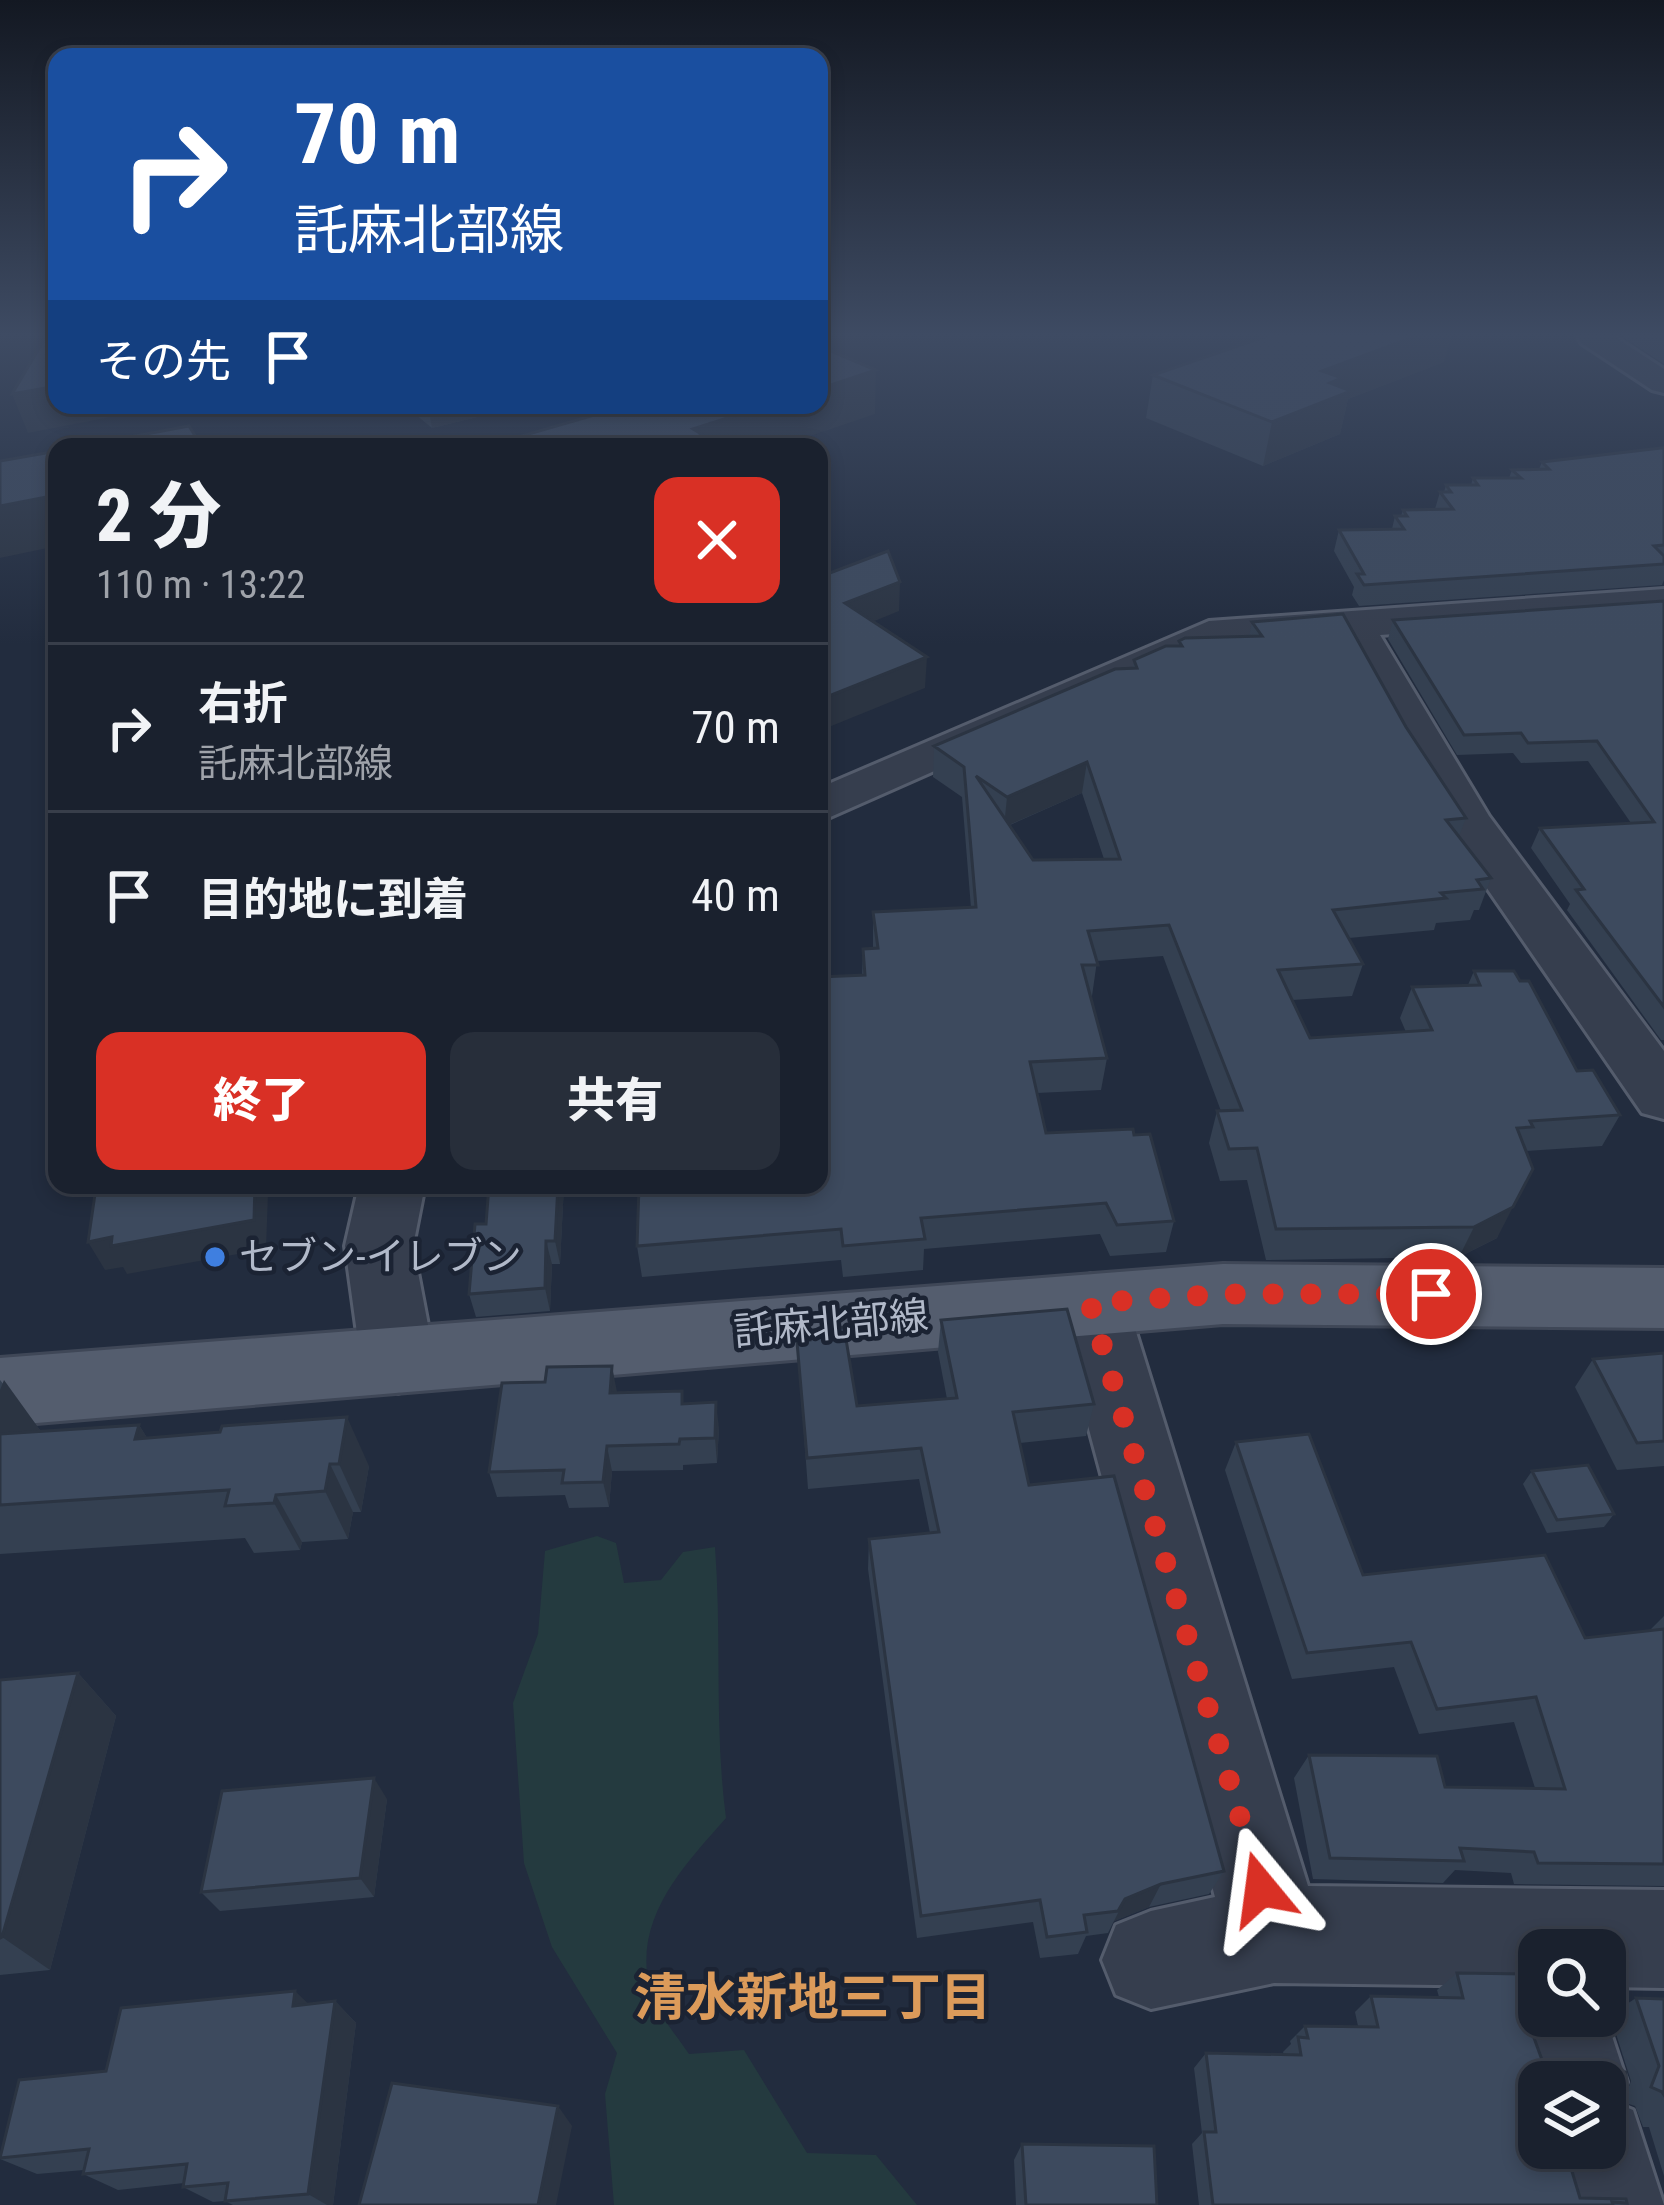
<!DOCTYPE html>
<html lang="ja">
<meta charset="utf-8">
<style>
:root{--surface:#1a212e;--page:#272e3a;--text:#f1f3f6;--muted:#9fa3aa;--line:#383e4a;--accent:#d93025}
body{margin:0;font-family:"Roboto Condensed","Noto Sans JP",sans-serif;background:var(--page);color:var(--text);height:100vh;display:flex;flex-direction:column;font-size:45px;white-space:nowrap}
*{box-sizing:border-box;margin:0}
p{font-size:39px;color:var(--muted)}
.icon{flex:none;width:66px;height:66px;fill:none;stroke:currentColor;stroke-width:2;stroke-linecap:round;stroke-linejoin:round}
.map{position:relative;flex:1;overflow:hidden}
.side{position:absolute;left:48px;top:438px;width:780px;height:756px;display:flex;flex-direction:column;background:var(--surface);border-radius:24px;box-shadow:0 6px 18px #0003,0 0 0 3px var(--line)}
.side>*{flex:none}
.banner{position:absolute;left:48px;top:48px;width:780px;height:366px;border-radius:24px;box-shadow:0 6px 18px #0003,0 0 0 3px var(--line);background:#1a4fa0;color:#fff;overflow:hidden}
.buttons{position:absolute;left:1518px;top:1929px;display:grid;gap:24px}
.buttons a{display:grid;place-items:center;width:108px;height:108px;border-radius:24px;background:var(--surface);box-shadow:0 6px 18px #0003,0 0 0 3px var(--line);font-size:60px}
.pin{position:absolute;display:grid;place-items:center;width:102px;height:102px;color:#fff;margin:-51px;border:6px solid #fff;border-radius:50%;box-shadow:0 3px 12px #0007}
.me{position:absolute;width:132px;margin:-66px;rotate:344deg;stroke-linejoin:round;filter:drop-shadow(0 0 9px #0008)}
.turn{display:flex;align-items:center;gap:42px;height:252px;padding:0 48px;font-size:54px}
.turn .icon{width:156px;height:156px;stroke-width:2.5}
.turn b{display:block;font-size:84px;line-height:102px}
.then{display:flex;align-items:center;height:114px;padding:0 48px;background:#0003;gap:24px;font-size:45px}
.round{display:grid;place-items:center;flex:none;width:126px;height:126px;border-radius:24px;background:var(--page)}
.summary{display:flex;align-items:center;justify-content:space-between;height:204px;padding:0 48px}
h1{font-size:72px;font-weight:800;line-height:90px}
.button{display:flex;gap:24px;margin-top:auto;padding:24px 48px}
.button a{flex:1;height:138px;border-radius:24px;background:var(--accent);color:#fff;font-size:48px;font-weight:800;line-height:138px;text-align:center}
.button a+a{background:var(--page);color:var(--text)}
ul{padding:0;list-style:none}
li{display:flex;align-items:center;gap:36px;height:168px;padding:0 48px;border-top:3px solid var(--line)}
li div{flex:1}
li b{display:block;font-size:45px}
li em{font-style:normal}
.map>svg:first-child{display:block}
.green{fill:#243a3f}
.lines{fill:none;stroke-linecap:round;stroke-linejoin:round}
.minor-casing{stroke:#545c6c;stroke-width:6}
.major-casing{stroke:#3f4757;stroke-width:6}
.minor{fill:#363e4e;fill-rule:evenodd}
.major{fill:#545d6e;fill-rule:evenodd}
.wall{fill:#344051;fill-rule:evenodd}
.shaded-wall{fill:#2b3442}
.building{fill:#3d4a5e;stroke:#2b3442;stroke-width:3;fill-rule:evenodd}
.route{stroke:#d93025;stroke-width:21;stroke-dasharray:0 37.8}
.shop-dot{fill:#3f7fe0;stroke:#1b2333;stroke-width:4.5}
.labels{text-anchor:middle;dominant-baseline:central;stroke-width:9;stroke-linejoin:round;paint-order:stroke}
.poi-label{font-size:39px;fill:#b1b9c9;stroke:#1b2333;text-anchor:start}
.street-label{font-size:39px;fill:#b1b9c9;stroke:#1b2333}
.near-neighbourhood-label{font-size:51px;font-weight:bold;fill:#dc9b5a;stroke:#1b2333}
</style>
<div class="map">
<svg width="1664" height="2205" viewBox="0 0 1664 2205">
<rect width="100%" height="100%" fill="#222c3e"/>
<path class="green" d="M597,1536l19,7 8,40 37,-3 22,-28 32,-5c7,91 -1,181 11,271 -42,48 -94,100 -76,172 5,21 27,46 39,64l55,-4 63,103 69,2 41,50h-303l-9,-111 12,-41 -65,-106 -28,-84 -11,-160 25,-69 7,-83z"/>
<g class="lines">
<defs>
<g id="minor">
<path d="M1577,335h35l52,34v24l-12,-3 -71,-47z"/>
<path d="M1664,589v26l-284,20 109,181 175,235v68l-22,-6 -202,-293 -102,-182 -121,8 -398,176v-34l390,-167z"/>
<path d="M359,1185h66l-12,61 22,116 -11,22 -26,9 -26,-9 -11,-22 -16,-116z"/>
<path d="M1091,1274l25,8 11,21 181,583 356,4v98l-59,-1v-37h-66v66l66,-1 22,67 -9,22 15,6 31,95h-107l-15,-57h63v-66h-66l-1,37 -34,-103 13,-30 -243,-3 -123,26 -35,-14 -14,-35 14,-35 35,-14 64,-14 -160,-594 11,-21z"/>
</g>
<path id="major" d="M1223,1264l441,4v60l-441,-4 -1223,102v-68z"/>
</defs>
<use href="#minor" class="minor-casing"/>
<use href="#major" class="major-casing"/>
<use href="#minor" class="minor"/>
<use href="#major" class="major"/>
</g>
<g class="wall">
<path d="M1620,335h44v29z"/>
<path d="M1444,362l-96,37 -8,35 -77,32 -117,-48 7,-43z"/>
<path d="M404,405h122l-94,23z"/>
<path d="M1664,448v132l-2,5 -303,21 -7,-11 2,-8 -20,-36 5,-21 53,-1 3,-13h6l2,-6 32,-1 5,-17h4l2,-7h25l2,-7h36l3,-8 27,-1 3,-7z"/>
<path d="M1664,601v439h-3l-94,-130 3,-6 -39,-56 9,-20 91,-5 -43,-62 -67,2 -8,-10 -56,2 -69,-116 5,-19z"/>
<path d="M1252,622l154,105 60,91 -7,18 32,42 -12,32h-5l-4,10 -34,3 -2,7 -85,8 14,26 -11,32 -60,4 18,38 96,-6 -6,-14 12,-31 56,-2 6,-14 46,10 57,90 43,44 -18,31 -76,5 -29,87 -38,19 -193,3 -19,-80 -27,1 -11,-38 8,-32h4l-58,-155 -66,5 -5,35h-2l17,62 -6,32 -64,3 9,40 88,2 40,86 -8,31 -56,4 -10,-22 -176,15 -1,21 -80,7 -2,-17 -199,17 -5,-31 187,-85v-21l-5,-34v-129l43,-1 1,-27h10v-37l98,-4 -9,-111 -29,-20 1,-31 199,-78 1,-8 44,-14 1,-5 70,-5zM1082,793l22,66 -71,1 -23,-35z"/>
<path d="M564,1185l-4,79h-8l-2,47 -74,6 -7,-23 17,-70z"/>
<path d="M941,1320l153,84 -8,32 -66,7 9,42 195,386 -15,23 -60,13 -35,14 -6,12 -22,3 -8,18 -38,4 -7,-36 -116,16 -49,-369 1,-30 61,-6 -11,-54 -111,10 -11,-147 60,64 90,-7 -9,-47z"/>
<path d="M1664,1353v113l-47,4 -42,-83 18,-28z"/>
<path d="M0,1380l40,50v2l99,-7 8,13 222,28 -8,46h-8l-5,27 -46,3 -2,8 -46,3 -9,-15 -245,16z"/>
<path d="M617,1393l67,11 35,24 -2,35 -34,2v5l-71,1 -3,36 -40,1 -4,-13 -68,2 -8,-25z"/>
<path d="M1236,1442l127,133 222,63 65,-8 14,-14v270l-150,-2 -3,-11 -56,-3 -12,13 -130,-4 -19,-101 15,-23 136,32 90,1 -21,-66 -95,12 -25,-67 -102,12 -67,-209z"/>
<path d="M1532,1471l82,43 -10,13 -57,6 -24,-49z"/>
<path d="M78,1673l38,43 -66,254 -50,5v-295z"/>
<path d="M387,1799l-13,98 -154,14 -19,-19z"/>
<path d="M1457,1973l64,29 18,80 41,116 47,5 -6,2h-422l-7,-61 10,-11 -8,-65 12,-15 78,2 -1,-3 8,-8 -1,-3 15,-15h53l-3,-14 16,-16 68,1 -2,-7z"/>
<path d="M1636,1998l28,1v177l-15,-49h-6l-8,-21 -9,-3 1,10 -22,11v-42h-54l16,-10h59v23l5,-14 -21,-66z"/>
<path d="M335,2001l21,22 -23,182h-100l-8,-4 -12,1 -30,-15 1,-4 -66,7 -35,-16 1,-4 -47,4 -37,-15 106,-88 203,-67z"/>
<path d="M1022,2144l135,61h-141l-2,-45z"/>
</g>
<g class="shaded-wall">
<path d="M1419,335h33l-8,27 -96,37 -8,35 -77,32 9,-44 50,-51z"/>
<path d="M876,370l-1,44 -97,33h-115l30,-18 75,-24h51v-16z"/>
<path d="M57,386v19h104l1,2 -134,26 -16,-39z"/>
<path d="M428,405h98l-94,23z"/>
<path d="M57,495v51l-57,12v-52z"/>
<path d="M900,582l-1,29 -54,22v-30z"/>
<path d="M927,657l-2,31 -106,43v-31z"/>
<path d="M1087,762l-5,31 -78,34 3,-30z"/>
<path d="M255,1185h9l4,9 -2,55 -139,25 -4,-7 -18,3 -17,-28z"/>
<path d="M558,1185h6l-4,79 -5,-23z"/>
<path d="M1513,1207l-16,31 -38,19 15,-30z"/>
<path d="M546,1241l6,23 -2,47 -5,-23z"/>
<path d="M612,1366l5,26 -2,27 -5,-26z"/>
<path d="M4,1380l36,50 -19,54 -21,-27v-67z"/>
<path d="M716,1402l3,26 -2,35 -2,-25z"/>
<path d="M347,1417l22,49 -8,46 -22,-48z"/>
<path d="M139,1425l31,49 -35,-35z"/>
<path d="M607,1446l5,25 -3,36 -6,-25z"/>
<path d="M330,1464l23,48 -5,27 -23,-48z"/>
<path d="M276,1495l26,47 -2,8 -26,-47z"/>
<path d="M78,1673l38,43 -66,254 -48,-33z"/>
<path d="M374,1778l13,21 -13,98 -14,-19z"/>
<path d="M1161,1884l-12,23 -35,14 -6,12 17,-34z"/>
<path d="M295,1991l23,22 -25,-7z"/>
<path d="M335,2001l21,22 -23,182h-6l-19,-11z"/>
<path d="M558,2106l14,20 -16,79h-18z"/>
</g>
<g class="building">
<path d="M47,335h10v51l-45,8z"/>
<path d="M1270,335h149l-97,36 20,7 -12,5 21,8 -79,31 -119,-47z"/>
<path d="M819,346l57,24 -57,19z"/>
<path d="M629,405h139l-75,24 10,6 -40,12h-179z"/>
<path d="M189,426l13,21h-126z"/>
<path d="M1661,448h3v97l-10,1 10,10v8l-300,21 -7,-11h7l-25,-44 65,-1 -9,-13h12l-4,-6 50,-1 -13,-17h11l-5,-7h32l-5,-7h48l-9,-8 37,-1 -7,-7z"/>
<path d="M57,451v44l-57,11v-45z"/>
<path d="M888,551l12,31 -55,21 82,54 -108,43v-123z"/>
<path d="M1664,601v406l-88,-117 8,-1 -44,-61 114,-6 -57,-81 -69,2 -7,-10 -57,2 -71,-115z"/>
<path d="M1343,614l63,113 60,91 -20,2 45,58 -14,2 6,9 -42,4 5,5 -113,12 30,54 -85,6 32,68 122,-8 -20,-43 68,-2 -6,-14h40l6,10h9l48,90 16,-1 27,45 -90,6 3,6 -16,1 16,41 -20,38 -39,20 -198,2 -19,-81 -28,1 -12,-38 25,-1 -73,-185 -81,6 10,34h-16l25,93 -77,4 16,71 87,-4 1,6 16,-1 24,87 -57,4 -11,-22 -185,15 4,21 -82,7 -2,-17 -204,17 2,-61h180v-24l9,-1 -4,-25 4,-1 -9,-58v-99l46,-2 -2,-26 15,-1 -5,-36 103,-5 -12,-140 -30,-21 181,-77 22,-1 -3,-8 32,-14h16l-3,-5 6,-3 77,-2 -10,-14zM1087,762l33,97 -87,1 -57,-84 31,21z"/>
<path d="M106,1185h149l-1,35 -143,26 1,-9 -24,5 8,-55z"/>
<path d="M489,1185h69l-3,56h-9l-1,47 -76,6 6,-70h11z"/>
<path d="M1067,1309l27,95 -81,8 16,73 85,-9 110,395 -63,13 -36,15 -7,12 -34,4 3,17 -40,5 -7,-37 -119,16 -52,-377 70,-7 -18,-84 -114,10 -10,-116 13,-2 -1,-10 35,-3 13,79 100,-8 -16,-78z"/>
<path d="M1664,1353v88l-27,2 -44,-84z"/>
<path d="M612,1366l-2,27 72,-2v13l34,-2 -1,36 -35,1 -1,5 -72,2 -4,36 -41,1 2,-13 -75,2 13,-89 43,-1 2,-15z"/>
<path d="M347,1417l-8,47h-9l-5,27 -49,4 -2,8 -49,3 4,-16 -229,15v-71l139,-9 -4,14 85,-7 2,-6z"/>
<path d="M1309,1434l54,141 182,-20 40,83 79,-9v235l-126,-1 -4,-11 -74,-4 4,13 -134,-3 -21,-103 128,1 8,31 120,2 -29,-92 -99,12 -26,-67 -104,11 -71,-211z"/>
<path d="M1588,1465l26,49 -57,6 -25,-49z"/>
<path d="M78,1673l-76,264 -2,1v-258z"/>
<path d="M374,1778l-14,100 -159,14 21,-101z"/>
<path d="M1457,1973l75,1 -11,28 29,80h-11v66h26l15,50 46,1 1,4 -15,-1 1,3h-400l-9,-73h12l-10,-79 95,2 -3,-18 10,1 -3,-12 73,1 -7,-31 92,2z"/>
<path d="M295,1991l-2,15 42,-5 -27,193 -83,7 3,-18 -45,4 4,-23 -104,10 6,-25 -89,9 19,-78 87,-9 15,-63z"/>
<path d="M1636,1998l28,1v96l-2,-3 -11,-5 8,-21z"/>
<path d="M1567,2072h59l1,41h-22v-31h-38z"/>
<path d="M392,2083l166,23 -20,99h-179z"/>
<path d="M1022,2144l132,2 3,59h-131z"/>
</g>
<linearGradient id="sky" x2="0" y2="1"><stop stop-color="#131822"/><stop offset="0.52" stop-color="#3e4b63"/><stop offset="1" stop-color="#3e4b63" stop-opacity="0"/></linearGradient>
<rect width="1664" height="644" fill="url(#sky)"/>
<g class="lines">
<path class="route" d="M1261,1889l-171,-586 133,-9h208"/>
</g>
<circle class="shop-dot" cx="215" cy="1257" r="12"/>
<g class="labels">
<g class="poi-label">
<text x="239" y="1257">セブン-イレブン</text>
</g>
<g class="street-label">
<text transform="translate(831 1324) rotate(-5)">託麻北部線</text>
</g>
<g class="near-neighbourhood-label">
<text x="813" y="1997">清水新地三丁目</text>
</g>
</g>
</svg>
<div class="buttons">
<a><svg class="icon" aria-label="search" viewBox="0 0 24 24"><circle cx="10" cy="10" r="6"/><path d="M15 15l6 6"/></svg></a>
<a><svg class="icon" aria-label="layers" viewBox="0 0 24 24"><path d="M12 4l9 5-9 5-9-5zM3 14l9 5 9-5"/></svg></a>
</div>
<div class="pin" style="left:1431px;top:1294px;background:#d93025"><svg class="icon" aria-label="arrive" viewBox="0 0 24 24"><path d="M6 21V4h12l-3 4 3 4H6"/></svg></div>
<svg class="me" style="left:1261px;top:1889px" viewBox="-20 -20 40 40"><path d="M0-17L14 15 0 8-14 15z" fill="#d93025" stroke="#fff" stroke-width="4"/></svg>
<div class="banner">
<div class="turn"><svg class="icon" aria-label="right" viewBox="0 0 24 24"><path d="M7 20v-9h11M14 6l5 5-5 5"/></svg><div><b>70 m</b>託麻北部線</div></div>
<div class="then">その先<svg class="icon" aria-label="arrive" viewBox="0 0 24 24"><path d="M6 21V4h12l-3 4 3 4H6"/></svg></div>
</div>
<section class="side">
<div class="summary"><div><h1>2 分</h1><p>110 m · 13:22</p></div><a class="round" style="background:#d93025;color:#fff"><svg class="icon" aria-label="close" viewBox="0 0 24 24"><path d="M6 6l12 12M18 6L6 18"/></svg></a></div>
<ul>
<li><svg class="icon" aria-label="right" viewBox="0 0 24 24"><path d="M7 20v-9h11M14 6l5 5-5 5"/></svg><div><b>右折</b><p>託麻北部線</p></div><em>70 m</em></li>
<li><svg class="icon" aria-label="arrive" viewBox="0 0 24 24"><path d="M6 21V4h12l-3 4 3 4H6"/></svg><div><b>目的地に到着</b></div><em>40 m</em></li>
</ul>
<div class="button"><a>終了</a><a>共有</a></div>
</section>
</div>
